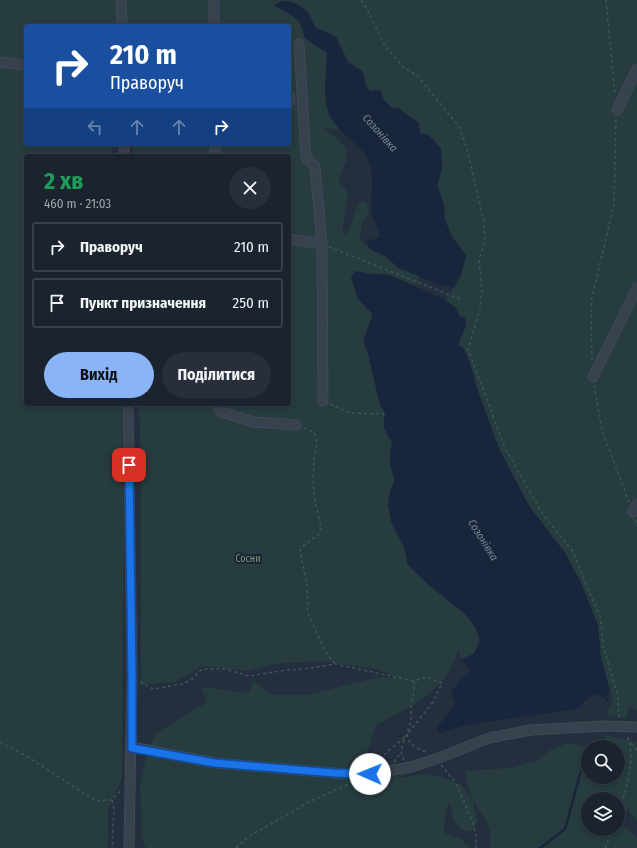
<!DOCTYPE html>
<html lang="uk">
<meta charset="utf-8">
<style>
:root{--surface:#1b232e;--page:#282f3a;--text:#f1f3f6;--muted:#a0a4aa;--line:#39404a;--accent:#8ab4f8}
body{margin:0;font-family:"Fira Sans Condensed",sans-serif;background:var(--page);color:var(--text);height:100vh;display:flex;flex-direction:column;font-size:15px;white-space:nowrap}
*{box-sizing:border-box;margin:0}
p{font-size:13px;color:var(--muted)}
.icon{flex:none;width:22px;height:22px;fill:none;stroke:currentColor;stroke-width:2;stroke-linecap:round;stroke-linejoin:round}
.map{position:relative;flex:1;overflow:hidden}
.panel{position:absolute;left:24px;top:154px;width:267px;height:252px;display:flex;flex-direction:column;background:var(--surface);border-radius:4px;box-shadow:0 2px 6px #0003,0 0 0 1px var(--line)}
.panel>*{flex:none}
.top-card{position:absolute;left:24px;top:24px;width:267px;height:122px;border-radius:4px;box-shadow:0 2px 6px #0003,0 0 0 1px var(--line);background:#1a4fa0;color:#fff;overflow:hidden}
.buttons{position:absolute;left:581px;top:740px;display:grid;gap:8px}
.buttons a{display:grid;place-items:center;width:44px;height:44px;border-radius:50%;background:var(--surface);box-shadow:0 2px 6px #0003,0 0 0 1px var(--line);font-size:20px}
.pin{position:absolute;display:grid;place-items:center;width:34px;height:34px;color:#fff;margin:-17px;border-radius:8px;box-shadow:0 2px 6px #0006}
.me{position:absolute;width:44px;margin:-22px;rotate:271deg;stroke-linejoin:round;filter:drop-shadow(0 0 3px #0008)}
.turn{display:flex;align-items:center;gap:14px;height:84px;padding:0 20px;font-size:18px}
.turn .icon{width:52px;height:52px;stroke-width:2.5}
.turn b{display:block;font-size:28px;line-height:34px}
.lanes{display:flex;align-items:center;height:38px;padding:0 20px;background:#0003;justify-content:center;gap:20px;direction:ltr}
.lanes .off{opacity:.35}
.round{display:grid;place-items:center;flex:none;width:42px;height:42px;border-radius:21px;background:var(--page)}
.headline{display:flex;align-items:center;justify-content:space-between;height:68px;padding:0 20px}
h1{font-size:24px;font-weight:700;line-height:30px;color:#1e9e55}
.primary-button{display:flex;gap:8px;margin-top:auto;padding:8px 20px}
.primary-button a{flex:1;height:46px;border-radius:24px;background:var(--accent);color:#111;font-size:16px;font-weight:700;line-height:46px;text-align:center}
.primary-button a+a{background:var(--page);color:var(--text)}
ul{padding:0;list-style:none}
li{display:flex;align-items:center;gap:12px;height:50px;margin:0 8px 6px;padding:0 12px;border:2px solid var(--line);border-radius:4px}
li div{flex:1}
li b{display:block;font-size:15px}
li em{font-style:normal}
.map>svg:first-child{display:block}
.green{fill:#263c3f;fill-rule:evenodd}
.water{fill:#17263c}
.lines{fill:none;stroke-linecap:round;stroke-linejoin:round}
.stream{stroke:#17263c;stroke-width:2.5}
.building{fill:#364354}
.minor-casing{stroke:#414a57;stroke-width:11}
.path{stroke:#3f5557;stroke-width:1.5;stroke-dasharray:3 3;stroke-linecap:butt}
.minor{stroke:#38414e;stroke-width:9}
.route-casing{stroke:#114b97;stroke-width:10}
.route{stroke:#1a73e8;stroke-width:7}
.labels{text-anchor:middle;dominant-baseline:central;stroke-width:4;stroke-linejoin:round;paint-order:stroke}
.park-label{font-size:10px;fill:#6b9a76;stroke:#1d2633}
.water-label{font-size:11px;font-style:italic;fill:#6d86a8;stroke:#1d2633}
</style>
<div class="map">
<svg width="637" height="848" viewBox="0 0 637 848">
<rect width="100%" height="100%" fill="#242f3e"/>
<g class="green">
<path d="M0,0h637v711l-9,-5 -1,13 -21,-5 7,-14 -12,-41 -3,-33 -16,-41 -17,-32 -36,-47 -30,-57 -22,-61 -8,-28 -11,-15 7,-19 -9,-18 -11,-8 9,-12 12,-33 -14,-18 -7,-17 -1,-15 -7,-20 5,-16 -22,-36 -28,-25 -8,-8 -4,-10 -10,1 -4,-5 -3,-14 -15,-10 -12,-24 -21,-11 -4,-8 -37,-13c20,10 25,10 31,32l22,15 -2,42 4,21 12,15 -18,-4 15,12 8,10v12l-7,16v4l9,12 -6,38 3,3 3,-2 10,-28 5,-3 5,4 1,7 -7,13 -2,14 10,10 15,7 14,12 20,8 -2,11 -28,-12 -18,-1 -16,-3 3,28 15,15 -9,25v5l4,9 12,52 4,6v17l8,14c-3,16 -3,23 3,38l-5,11 1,30 13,26 4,18 21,20 36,29 11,14 4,13 -6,13 -12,5 -4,-10c-2,7 -4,14 -8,21 -12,23 -51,44 -74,55l-11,34 -9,13 34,2 14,4 17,-4 18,2 22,9 12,16 4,21 -5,9h-8l-10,-10 -5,-19 -5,20v10l6,4 9,2 11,9v1h-323l-2,-1 -3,-12 -2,-50 6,-28 9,-23 52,-32 -6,-15 47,6 6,-12 18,14h36l71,-18 18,1 -21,-9 -55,-8 -50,3 -23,7 -45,-5 -28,16 -34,3v-218l-2,-63h150v-248h-156v-12h156v-118h-263v118h86v12h-86v248h95l3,116 -2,258 -14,32v38h-108z"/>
<path d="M606,735l31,7v79l-10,-12 -8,13 18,15v11h-147v-20l-17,-28 -6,-15 -1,-14 45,-3 25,-7 13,-10 18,-8 16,2 5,2v30h30v-30h-18l5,-5zM588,799h30v30h-30z"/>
</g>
<g class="water">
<path d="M281,1l11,1 8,4 8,6 7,15 21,10 12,25 15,10 3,14 4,5 10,-1 4,10 8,8h6l21,15 1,10 9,2 12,14 1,20 -5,16 7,20 1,15 7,17 14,18 -4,18 -8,15 -16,-4 -39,-16 -14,-12 -15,-7 -3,-6 1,-3 8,-1 4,-2c-1,-8 -6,-15 -8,-23 -4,-17 5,-37 -4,-54 -4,-11 -17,-19 -25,-27 -26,-26 -16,-48 -16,-80l-22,-15 -4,-15 -10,-8 -17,-9z"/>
<path d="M355,271l16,3 18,1 28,12 28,13 11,8 4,8 5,1 1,9 -8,19 6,4 5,11 8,28 22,61 30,57 36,47 17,32 16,41 3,33 9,32 -2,4 -6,2 -5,-3 -9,4 -10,11 -107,15 -32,9 -2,-5 18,-24 -4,-12 9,-12 10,-9 -8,-12 12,-5 6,-13 -4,-13 -11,-14 -36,-29 -21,-20 -4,-18 -13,-26 -3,-16 2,-14 5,-11c-6,-16 -6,-21 -3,-38l-8,-14v-17l-4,-6 -12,-52 -4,-9v-5l9,-25 -15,-15 -7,-21z"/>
</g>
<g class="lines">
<g class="stream">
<path d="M604,694l3,6"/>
<path d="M594,747l2,-5"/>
<path d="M540,848l25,-19 15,-55 8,-16"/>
</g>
</g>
<path class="building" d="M294,92l2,13 -7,1v-13z"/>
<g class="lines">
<defs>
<g id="minor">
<path d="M121,0l1,26"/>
<path d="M214,0v26"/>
<path d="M299,44l7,114 9,8 7,78 1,157"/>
<path d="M0,62l26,3"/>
<path d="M617,110l20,-41"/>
<path d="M124,144v12"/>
<path d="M215,144v12"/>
<path d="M289,239l33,5"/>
<path d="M593,377l44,-89"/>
<path d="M128,404l4,273 -3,171"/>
<path d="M217,404l4,8 33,10 42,3"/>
<path d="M633,512l4,-8"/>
<path d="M132,747l83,16 119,10 36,1 41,-7 25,-8 53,-21 42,-8 73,-4 33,1"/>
</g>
</defs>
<use href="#minor" class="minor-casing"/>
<g class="path">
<path d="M361,0l5,7 19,39 19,22 13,7 43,53 8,25 16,69 1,20 -6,18 3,30 -2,19 -12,40 37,99 37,65 31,39 15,37 13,30 2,27 15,50 1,23"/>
<path d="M606,0l9,94"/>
<path d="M329,247l131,52"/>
<path d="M592,360l-1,-58 23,-98 2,-86"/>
<path d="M594,385l8,45 27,72"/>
<path d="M330,404l19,9 36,1v2"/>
<path d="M304,428l10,4 3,10 -3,18 -1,25 3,21 5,21 -2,7 -17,13 -2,4 7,34 1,28 17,38 10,13"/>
<path d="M635,519l2,7"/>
<path d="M414,681v10l-3,15v14l-4,14 2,7 6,6 13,6"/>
<path d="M140,682l13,7 29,-5 9,-4 11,-11h23l24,7 38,-6 17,-1 31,-5 79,17 13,-4 15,6 -9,19 -28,35 -4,15 3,9"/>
<path d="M0,742l28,15 68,44 16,-1 9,-10"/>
<path d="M631,743l6,7"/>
<path d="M394,762l7,-10"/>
<path d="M376,764l4,-6 25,-21"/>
<path d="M441,765l15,18 17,40 3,13v12"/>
<path d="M112,800l2,9 -2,39"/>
<path d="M618,816c7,-26 19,-55 9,-81"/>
<path d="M236,848l12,-11 63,-36 42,-19"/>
<path d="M605,848l8,-19"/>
</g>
<use href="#minor" class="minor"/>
</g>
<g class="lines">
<defs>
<path id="route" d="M129,465l3,212v71l83,15 119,10 36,1"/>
</defs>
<use href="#route" class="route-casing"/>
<use href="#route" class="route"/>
</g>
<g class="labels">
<g class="park-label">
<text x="248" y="559">Сосни</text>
</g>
<g class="water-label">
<text transform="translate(380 133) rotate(48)">Созонівка</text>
<text transform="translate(483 540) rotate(58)">Созонівка</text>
</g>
</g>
</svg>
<div class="buttons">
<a><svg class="icon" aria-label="search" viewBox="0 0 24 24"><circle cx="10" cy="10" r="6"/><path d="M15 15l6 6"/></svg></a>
<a><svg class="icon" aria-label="layers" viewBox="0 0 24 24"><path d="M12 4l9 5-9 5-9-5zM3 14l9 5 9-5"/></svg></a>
</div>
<div class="pin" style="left:129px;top:465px;background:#d93025"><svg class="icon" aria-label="arrive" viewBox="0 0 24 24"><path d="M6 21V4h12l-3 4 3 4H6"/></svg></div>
<svg class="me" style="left:370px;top:774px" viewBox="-20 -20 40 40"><circle r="19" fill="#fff"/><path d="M0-13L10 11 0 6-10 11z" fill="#1a73e8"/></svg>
<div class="top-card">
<div class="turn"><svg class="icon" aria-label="right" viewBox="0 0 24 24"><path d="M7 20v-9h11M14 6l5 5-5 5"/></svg><div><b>210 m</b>Праворуч</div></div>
<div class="lanes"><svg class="icon off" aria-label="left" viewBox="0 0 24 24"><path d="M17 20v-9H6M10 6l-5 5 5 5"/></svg><svg class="icon off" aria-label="ahead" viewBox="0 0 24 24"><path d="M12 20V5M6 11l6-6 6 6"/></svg><svg class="icon off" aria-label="ahead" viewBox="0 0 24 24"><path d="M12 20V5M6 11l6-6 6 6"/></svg><svg class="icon" aria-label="right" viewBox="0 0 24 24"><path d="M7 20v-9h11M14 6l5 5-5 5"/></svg></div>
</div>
<section class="panel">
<div class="headline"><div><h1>2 хв</h1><p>460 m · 21:03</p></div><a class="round"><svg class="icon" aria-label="close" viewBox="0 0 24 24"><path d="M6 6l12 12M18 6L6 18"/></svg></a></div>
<ul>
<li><svg class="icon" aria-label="right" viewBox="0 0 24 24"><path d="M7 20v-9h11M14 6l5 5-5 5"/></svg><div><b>Праворуч</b></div><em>210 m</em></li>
<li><svg class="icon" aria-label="arrive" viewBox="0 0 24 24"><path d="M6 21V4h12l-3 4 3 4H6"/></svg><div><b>Пункт призначення</b></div><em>250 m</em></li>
</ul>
<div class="primary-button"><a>Вихід</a><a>Поділитися</a></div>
</section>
</div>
